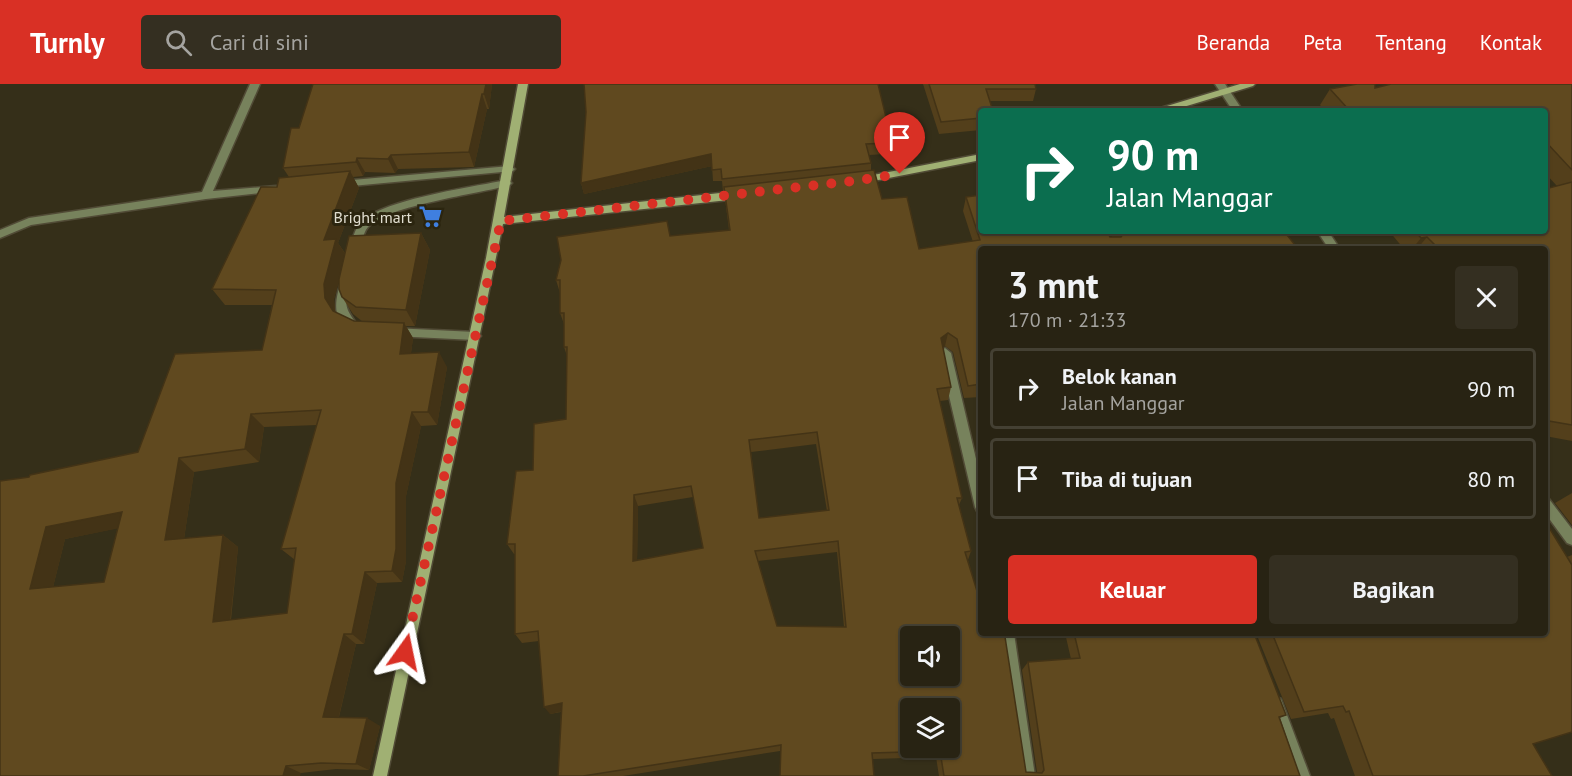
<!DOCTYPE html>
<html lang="id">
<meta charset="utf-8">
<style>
:root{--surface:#282313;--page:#342f21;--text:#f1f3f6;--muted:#a5a4a0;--line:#444033;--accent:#d93025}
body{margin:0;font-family:"PT Sans",sans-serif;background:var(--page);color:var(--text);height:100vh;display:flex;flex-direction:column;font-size:22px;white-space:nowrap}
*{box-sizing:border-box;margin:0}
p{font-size:20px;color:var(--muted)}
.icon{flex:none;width:33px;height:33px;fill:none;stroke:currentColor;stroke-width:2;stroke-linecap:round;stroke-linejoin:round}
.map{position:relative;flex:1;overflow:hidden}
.sheet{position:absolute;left:978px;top:162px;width:570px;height:390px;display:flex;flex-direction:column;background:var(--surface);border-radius:6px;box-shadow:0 2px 4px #0004,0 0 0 2px var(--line)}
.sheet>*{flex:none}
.hud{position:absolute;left:978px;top:24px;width:570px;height:126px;border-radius:6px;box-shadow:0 2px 4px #0004,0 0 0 2px var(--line);background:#0b6e4f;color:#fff;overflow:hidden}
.buttons{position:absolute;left:900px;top:542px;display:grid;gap:12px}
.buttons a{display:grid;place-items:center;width:60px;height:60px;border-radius:6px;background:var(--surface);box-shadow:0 2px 4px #0004,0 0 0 2px var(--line);font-size:30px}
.pin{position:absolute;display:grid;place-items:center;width:51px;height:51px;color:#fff;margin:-62px -26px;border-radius:50% 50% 50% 0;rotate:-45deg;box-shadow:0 0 6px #0007}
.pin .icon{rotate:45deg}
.me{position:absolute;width:66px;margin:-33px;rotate:12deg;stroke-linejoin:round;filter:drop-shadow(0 0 4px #0008)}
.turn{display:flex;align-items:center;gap:21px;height:126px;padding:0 30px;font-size:27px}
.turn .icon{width:78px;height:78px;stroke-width:2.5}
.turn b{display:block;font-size:42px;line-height:51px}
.round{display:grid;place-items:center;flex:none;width:63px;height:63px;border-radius:6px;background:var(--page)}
.summary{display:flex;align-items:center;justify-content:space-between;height:102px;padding:0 30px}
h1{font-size:36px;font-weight:600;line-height:45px}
.primary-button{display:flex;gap:12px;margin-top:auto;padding:12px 30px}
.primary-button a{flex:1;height:69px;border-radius:6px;background:var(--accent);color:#fff;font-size:24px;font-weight:600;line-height:69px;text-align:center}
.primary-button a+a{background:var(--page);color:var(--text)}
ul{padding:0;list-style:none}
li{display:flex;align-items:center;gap:18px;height:81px;margin:0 12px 9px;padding:0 18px;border:3px solid var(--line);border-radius:6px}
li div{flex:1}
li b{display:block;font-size:22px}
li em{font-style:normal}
header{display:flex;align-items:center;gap:36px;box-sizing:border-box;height:84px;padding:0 30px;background:var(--accent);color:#fff}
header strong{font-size:28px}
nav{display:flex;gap:33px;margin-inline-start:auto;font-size:21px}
.search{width:420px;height:54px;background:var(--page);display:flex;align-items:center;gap:15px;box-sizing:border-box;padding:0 21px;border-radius:6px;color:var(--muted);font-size:22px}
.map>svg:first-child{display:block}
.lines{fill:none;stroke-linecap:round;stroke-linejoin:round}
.service-casing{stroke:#514b36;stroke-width:3}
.minor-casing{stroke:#514b36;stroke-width:3}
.secondary-casing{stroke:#514b36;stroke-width:3}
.service{fill:#77825c;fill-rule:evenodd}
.minor{fill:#77825c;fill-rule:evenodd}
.secondary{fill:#a0b073;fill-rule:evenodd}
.wall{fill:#533f1b;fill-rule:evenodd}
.shaded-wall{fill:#433316}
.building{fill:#60491f;stroke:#433316;stroke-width:1.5;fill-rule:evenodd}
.route{stroke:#d93025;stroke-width:10;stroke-dasharray:0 18}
.labels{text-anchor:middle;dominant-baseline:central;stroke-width:6;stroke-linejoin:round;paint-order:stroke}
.poi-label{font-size:16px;fill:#e1ded0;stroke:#2b250f;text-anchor:end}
</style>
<header>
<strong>Turnly</strong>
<div class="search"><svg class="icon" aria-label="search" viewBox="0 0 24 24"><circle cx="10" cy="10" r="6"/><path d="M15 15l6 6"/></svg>Cari di sini</div>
<nav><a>Beranda</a><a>Peta</a><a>Tentang</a><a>Kontak</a></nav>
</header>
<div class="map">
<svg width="1572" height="692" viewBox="0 0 1572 692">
<rect width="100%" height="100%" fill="#352f19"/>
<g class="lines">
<defs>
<g id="service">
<path d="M507,96l5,3 -2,2c-31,9 -122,20 -142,42 -6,7 -6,19 -9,27h-8l-1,-3c2,-10 4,-22 12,-30 24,-22 110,-34 145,-41z"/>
<path d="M346,194l5,4c-7,24 -7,24 7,44l-6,4c-21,-8 -17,-31 -11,-48z"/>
<path d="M393,244l82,4 6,4 -6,4 -82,-4 -6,-4z"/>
</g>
<g id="minor">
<path d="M250,0h10l-47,107 63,-5 4,1v4l-74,8 -175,26 -31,13v-8l29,-12 173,-26z"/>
<path d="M1215,0h10l18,27h-10z"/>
<path d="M510,82l5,3 -2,2 -172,16 -5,-3 5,-3z"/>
<path d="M1317,147h11l12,18h-11z"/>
<path d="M945,264l6,5 30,127v33l-4,-2 -2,-4 -36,-154z"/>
<path d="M1545,413l4,2 23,30v16l-5,-2 -22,-30z"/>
<path d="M1000,549h14l21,143h-14z"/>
<path d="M1276,613l5,2 29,77h-14l-27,-72 2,-5z"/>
</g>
<g id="secondary">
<path d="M518,0h10l-24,133 234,-26 5,4 -5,4 -235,25 -116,552h-14l113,-518z"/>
<path d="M1240,0h15l-2,2 -83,25h-15l2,-2z"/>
<path d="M981,70v6l-118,23 -5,-3 5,-3z"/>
</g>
</defs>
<use href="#service" class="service-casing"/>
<use href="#minor" class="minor-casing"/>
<use href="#secondary" class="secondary-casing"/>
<use href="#service" class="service"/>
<use href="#minor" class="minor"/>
<use href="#secondary" class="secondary"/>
</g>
<g class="wall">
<path d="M492,0l-3,25h-2l-13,58 -76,2 -3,4 -30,-1 -2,4 -10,1 6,11 -21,55 7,10 76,-20 9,17 -15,76h-9l7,12 -2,15 36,14 -10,58 -16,1 -15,70v65l-4,21 -25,1 -13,61h-8l-17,73 41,9 -11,44 -33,-1 -35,4 -301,3 29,-299 109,-25 124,-102 10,-45h-47l-13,-16 65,-102 12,-10 -6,-9 16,-40zM339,196l3,17 11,17 10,8 -9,-1 -19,-9 -1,-13zM317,341l-36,124 14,11 -8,53 -56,7 7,-73 -15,-12 -39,4 10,-67 65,-10 5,-35zM118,444l-14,54 -51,5 12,-48z"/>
<path d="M923,0h112l1,5 -3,12h-43l-9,10v19l-42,4z"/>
<path d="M1572,0v357l-27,-5v-187h-141l-15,-18h156l12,-45 -12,-13v-62h-220l-5,-6 10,-16z"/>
<path d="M891,54l-2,12h-3v4l-17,1 2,8v8l11,28 37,50 54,-7 -10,-31 3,-14 144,40h2l-2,-6h174l-303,18v148l-17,1 -11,-46 -8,-6 -2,1 8,40 -3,13 -8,1 22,97 -3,7 12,46 -3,9 58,212h11l-15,-102 6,-8 43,-3 -6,-26h189l32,82 -6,3 20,58h-361l-3,-19 -63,2 -93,-8 -157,25h-65l3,-64 -11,2 -11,-73 -17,2 -7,-9v-80h-1l-7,-10 26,-74 33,-51 1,-63 -3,-9v-23l-4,-11v-20l-4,-13 114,-44 59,-6 -5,-39h-1l-1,-10h-9l-1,-15 -128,28 -3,-11zM816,360l11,67 -68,7 -8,-66zM693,413l10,51 -66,12 1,-54zM837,468l7,75 -67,-1 -19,-65z"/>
<path d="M1572,409v32l-17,-22z"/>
<path d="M1572,471v177l-39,12 19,32h-197l-21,-58 -3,1 -3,-6 -37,6 -35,-86h289l22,-76z"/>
</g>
<g class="shaded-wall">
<path d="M486,0h6l-3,25 -5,-15z"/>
<path d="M482,10l5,15 -13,58 -5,-15z"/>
<path d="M711,70l1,12 -128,28 -3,-11z"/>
<path d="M391,71l7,14 -3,4 -7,-14z"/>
<path d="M357,74l8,14 -2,4 -7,-14z"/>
<path d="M350,87l9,17 -21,55 8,12 -12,44 1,14 8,13 -18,-28 -1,-14v-44z"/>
<path d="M421,149l9,17 -15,76 -9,-16z"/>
<path d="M1427,153l-10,12h-5l9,-11z"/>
<path d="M404,239l9,15 -4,30 -9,-14z"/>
<path d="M948,249l-3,13 -7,5 3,-13z"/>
<path d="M439,268l8,15 -10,58 -9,-13z"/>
<path d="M412,328l9,14 -15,70v65l-4,21 -10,-11 4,-88z"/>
<path d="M251,330l13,13 -5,35 -14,-13z"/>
<path d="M179,374l15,14 -12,80 -17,-12z"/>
<path d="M634,411l4,11 -1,65 -4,-10z"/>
<path d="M122,428l18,12 -75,15 -15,60 -20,-10 16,-62z"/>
<path d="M223,451l15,12 -9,85 -16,-10z"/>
<path d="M365,488l12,11 -13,61 -12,-10z"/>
<path d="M344,550l12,10 -19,80 -14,-7z"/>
<path d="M562,619l6,7 -18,4 -6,-7z"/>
<path d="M367,634l13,8 -11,44 -13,-6z"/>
<path d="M286,682l15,7 -1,3h-17z"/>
</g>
<g class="building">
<path d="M313,0h173l-2,10h-2l-13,58 -78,3 -3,4 -31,-1 -1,4 -73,6 8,-40h8z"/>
<path d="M584,0h294l13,54h-5l1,5 -21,1 5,19 -149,16 -1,-10 -9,1 -1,-16 -130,29 5,-71z"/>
<path d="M929,0h106l1,5h-50l7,22h-12v7l-40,4z"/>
<path d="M1357,0h18v4l16,-4h181v86l-27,-29v-30h-195l-20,-22z"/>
<path d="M874,86l8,29 25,-2 12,52 61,-9 -14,-43 15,-2v36h126l3,6h11l2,-3 -1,-3h162l14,18h-317v135l-13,2 -11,-47 -9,-6 -7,5 10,49 -14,2 25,109h-5l14,53 -6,1 16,52v29h23l1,4 21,135 16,1 2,-3 -16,-108 52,-4 -6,-25h180l32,82 -7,2 21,59h-356l-4,-25 -68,2 2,23h-94l1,-31 -198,31h-25l4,-73 -18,4 -6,-76 -23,3v-90h-8l9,-73 17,-1 1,-46 32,-5 1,-72h-3v-34h-4v-33h-4l5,-20 -4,-23 110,-16 3,15 60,-6 -6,-43zM817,348l12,78 -70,8 -10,-78zM691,402l12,62 -70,13 1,-66zM838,457l8,86 -69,-1 -22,-75zM910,552h40v39h-40zM910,624h40v39h-40z"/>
<path d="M350,87l-26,69 12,-1 -12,45 1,14 8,13 21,10 50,2 -4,31 39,-2 -11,60h-16l-16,71v66l-4,22 -27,1 -13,62h-8l-21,83 44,1 -11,46 -35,-1 -35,3 -3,10h-283v-295l29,-4 1,-2 108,-23 37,-98 87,-4 14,-60 -64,-1 49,-102h16l2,-9zM321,326l-40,139 15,-1 -9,65 -74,9 10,-87 -58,5 14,-82 66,-9 6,-35zM122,428l-18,70 -74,7 16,-62z"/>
<path d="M1572,98v243l-23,-4 -4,-14v-158h-106l-12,-12 -6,1 -6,-7h130v-42z"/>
<path d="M421,149l-15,77 -50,-3 -14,-10 -3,-8v-10l10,-43z"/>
<path d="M1348,162l2,3h-16z"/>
<path d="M1545,437l27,44v167l-39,12 19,32h-179l-24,-65 -3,1 -3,-6 -39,6 -32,-79h273z"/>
</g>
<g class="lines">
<path class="route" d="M405,568l96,-431 352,-40 47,-7"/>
</g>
<defs>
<symbol id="supermarket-bare" viewBox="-9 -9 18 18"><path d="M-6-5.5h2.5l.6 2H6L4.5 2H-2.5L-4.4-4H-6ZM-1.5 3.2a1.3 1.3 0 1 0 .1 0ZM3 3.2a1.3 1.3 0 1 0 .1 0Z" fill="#3f7fe0" stroke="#2b250f" stroke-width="2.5" paint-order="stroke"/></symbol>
</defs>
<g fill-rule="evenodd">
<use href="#supermarket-bare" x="414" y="116" width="33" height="33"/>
</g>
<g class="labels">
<g class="poi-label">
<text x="412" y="133">Bright mart</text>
</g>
</g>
</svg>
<div class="buttons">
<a><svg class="icon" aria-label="sound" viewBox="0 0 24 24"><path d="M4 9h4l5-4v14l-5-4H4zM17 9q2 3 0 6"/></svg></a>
<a><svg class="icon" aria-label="layers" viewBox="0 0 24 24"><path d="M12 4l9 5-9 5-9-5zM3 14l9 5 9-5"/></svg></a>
</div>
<div class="pin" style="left:900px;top:90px;background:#d93025"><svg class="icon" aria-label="arrive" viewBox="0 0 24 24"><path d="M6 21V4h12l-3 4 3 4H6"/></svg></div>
<svg class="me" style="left:405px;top:568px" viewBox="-20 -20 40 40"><path d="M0-17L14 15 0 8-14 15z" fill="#d93025" stroke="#fff" stroke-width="4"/></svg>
<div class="hud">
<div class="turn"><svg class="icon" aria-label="right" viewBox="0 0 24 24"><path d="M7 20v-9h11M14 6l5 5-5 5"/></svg><div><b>90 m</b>Jalan Manggar</div></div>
</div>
<section class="sheet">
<div class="summary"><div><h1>3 mnt</h1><p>170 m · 21:33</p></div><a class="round"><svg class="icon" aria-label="close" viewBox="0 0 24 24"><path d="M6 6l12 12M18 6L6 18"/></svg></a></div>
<ul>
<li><svg class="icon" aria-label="right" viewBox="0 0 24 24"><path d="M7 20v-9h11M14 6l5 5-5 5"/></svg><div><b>Belok kanan</b><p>Jalan Manggar</p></div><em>90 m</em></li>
<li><svg class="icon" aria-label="arrive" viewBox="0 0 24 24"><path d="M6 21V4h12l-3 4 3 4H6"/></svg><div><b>Tiba di tujuan</b></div><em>80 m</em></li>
</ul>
<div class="primary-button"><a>Keluar</a><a>Bagikan</a></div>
</section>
</div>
